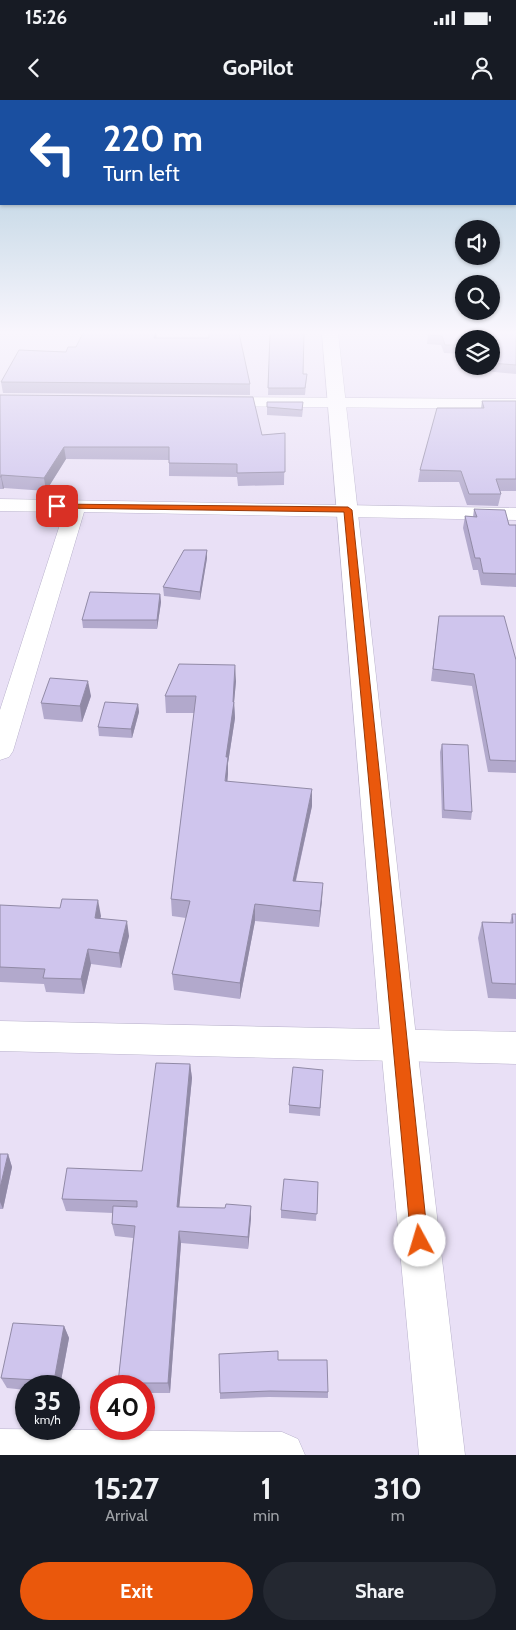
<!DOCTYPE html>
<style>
:root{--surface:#171b24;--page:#242831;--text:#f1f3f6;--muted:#9ea1a6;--accent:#ea580c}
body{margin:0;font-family:Cabin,sans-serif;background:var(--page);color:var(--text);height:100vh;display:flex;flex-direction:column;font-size:19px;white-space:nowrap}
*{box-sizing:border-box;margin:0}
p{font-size:16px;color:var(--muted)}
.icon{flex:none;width:28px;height:28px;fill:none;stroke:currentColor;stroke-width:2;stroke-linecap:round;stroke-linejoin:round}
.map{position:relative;height:1355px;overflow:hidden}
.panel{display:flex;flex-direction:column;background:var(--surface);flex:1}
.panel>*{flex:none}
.hud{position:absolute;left:0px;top:0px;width:516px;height:105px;box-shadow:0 1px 4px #0004;background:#1a4fa0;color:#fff;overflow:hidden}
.buttons{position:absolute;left:455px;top:120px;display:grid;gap:10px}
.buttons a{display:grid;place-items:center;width:45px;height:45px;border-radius:50%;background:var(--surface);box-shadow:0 1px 4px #0004;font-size:25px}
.speed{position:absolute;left:15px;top:1275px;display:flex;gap:10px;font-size:25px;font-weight:700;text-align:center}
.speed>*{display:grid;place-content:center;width:65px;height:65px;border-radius:50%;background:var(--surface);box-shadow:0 1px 4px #0004;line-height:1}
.speed small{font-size:12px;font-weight:400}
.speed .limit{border:8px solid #d22;background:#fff;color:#111}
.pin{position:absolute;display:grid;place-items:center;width:42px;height:42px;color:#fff;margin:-21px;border-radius:10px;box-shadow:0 2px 8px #0006}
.me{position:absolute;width:55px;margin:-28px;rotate:354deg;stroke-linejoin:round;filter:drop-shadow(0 0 4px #0008)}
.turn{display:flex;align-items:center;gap:18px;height:105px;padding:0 20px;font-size:22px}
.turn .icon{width:65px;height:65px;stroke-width:2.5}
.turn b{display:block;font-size:35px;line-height:42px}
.eta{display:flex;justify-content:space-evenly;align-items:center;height:85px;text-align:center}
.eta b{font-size:30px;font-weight:700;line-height:35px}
.action{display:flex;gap:10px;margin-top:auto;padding:10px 20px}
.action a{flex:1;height:58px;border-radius:30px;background:var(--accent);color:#fff;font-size:20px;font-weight:700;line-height:58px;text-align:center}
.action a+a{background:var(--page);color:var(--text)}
.status{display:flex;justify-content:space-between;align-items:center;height:35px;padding:0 25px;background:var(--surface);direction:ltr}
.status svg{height:14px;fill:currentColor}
header{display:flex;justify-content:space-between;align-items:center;height:65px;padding:0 20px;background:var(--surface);font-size:22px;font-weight:700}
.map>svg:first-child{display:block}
.residential{fill:#e9e0f6;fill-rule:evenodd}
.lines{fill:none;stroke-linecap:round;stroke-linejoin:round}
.minor-casing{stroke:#b9b2cc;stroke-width:1}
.tertiary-casing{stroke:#b9b2cc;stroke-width:1}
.minor{fill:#fff;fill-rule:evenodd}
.tertiary{fill:#fff;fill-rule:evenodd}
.wall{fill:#b2a9cc}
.shaded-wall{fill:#918aa6}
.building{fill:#cfc5ed;stroke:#918aa6}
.route{fill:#ea580c;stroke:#983908}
</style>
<div class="status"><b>15:26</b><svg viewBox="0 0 49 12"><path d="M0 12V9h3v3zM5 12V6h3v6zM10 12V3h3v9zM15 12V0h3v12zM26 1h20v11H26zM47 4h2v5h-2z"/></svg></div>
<header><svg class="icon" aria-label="back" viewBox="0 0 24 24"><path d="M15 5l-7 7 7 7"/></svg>GoPilot<svg class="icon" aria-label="person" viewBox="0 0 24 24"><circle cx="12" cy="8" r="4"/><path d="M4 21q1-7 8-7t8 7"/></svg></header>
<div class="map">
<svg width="516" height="1355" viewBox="0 0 516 1355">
<rect width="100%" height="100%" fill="#f2ebfa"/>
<path class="residential" d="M0,233h516v1122h-516zM464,239h27v27h-27zM26,1286h43v43h-43zM101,1286h43v43h-43z"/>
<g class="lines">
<defs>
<g id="minor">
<path d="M218,297l298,2v10l-304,-3 -3,-4 3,-4z"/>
<path d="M0,399l516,9v12l-432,-8 -71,239 -4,6 -9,3v-50l64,-198 -64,-1z"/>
<path d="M0,921l516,11v32l-516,-13z"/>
<path d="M0,1329l282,3 16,7 7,16h-305z"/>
</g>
<path id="tertiary" d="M322,233h16l79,713 48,409h-46l-38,-409z"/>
</defs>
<use href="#minor" class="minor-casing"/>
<use href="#tertiary" class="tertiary-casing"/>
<use href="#minor" class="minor"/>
<use href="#tertiary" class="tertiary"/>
</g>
<g class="wall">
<path d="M157,233l-1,5 94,46v11l-247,-2 -2,-11 75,-35z"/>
<path d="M270,233l33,41h4l-2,21h-37z"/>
<path d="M428,233l88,1v40l-53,-5 1,-5v2h27v-27h-27v15l-20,-1 -3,-8 -14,-1z"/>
<path d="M0,295l262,40 23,-2 -1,52 -46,1 -1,-9 -68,-1v-16l-103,-1 -20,32 -42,-3 -1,1h-3z"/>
<path d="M482,301h34v90h-16l1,3 -3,12 -31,-1 -8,-23h-41l2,-12 61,-62z"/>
<path d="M267,302l36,7 -1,8 -35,-2z"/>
<path d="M474,409l35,16h7v62l-35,-2 -3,-15h-5l-10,-42 2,-12 8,1z"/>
<path d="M207,458l-7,42 -36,-4 -1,-9z"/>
<path d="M160,494l1,8 -4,27 -74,-1 -1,-8z"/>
<path d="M439,516l77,44v113l-28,-1 -16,-86 -41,-5z"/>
<path d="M236,581l-2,21 1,16 -7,45 -1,19 85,24 -16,75 26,19 -3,27 -64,-6 -15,78 -66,-9 -2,-16 14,-56 -14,-2 -1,-17 23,-186h-28l-1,-17z"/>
<path d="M91,596l-9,26 -38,-3 -3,-16z"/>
<path d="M138,604l1,8 -7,26 -33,-2 -1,-9z"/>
<path d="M442,644l30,68 -1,8 -29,-2 -2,-66z"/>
<path d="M0,805l101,11 -1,2 29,18 -8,32 -30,-4 -7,30 -38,-2 -2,-8 -44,-2z"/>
<path d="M512,814h4v85l-28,-1 -10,-60 4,-16 28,1z"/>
<path d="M190,964l2,14 -13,129 46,1 26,-2v12l-3,31 -67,-6 -11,150h-26v-7h-25l-1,-3 15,-145 -18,-2 -3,-12 1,-11 -47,-2 -4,-12 80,-28z"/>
<path d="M323,970l-3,46 -31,-3v-8z"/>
<path d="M0,1054h8l4,13 -9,42h-3z"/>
<path d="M318,1082l-2,39 -35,-3v-8z"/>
<path d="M64,1226l5,12 -9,48h-34v4l-19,-2 -6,-10z"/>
<path d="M278,1260l50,32v6l-59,-1 -49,2v-6z"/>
</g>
<g class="shaded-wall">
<path d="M155,233h2l-2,16 -1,-11z"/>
<path d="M64,347l2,12 -20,32 -2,-13z"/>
<path d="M1,375l3,13 -1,1 -2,-12z"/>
<path d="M207,450v8l-7,42v-8z"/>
<path d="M160,494l1,8 -4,27v-9z"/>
<path d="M235,565l1,16 -2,22v-1l1,16 -7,45v11l-2,24v-41l7,-55z"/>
<path d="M88,581l3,15 -9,26 -2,-16z"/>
<path d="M138,604l1,8 -7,26 -1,-9z"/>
<path d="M312,689v17l-20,91 1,-16z"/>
<path d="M323,783l-1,17 -3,27 1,-16z"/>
<path d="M98,800l3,16 -4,17 -2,-15z"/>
<path d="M255,804v17l-15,78v-16z"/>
<path d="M127,821l2,15 -8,32 -2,-15z"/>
<path d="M88,849l3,15 -7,30 -3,-15z"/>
<path d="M190,964l2,14 -14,142 -1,-13z"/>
<path d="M8,1054l4,13 -9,42 -3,-7v-14z"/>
<path d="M251,1106v12l-3,31v-12z"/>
<path d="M179,1131l2,12 -11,150 -2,-10z"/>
<path d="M64,1226l5,12 -9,48h-4l-2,-5z"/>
</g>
<g class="building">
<path d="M83,233h72l-1,5h55v-5h30l11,51 -249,-2 18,-32 47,2 2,-5h8z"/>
<path d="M270,233h34l-1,41h4l-2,14h-37z"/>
<path d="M428,233h85l3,1v31l-25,-2v-24h-27v6h-19l-3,-9 -14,-1z"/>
<path d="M0,295l253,2 9,38 23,-2v39l-48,1v-9l-68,-1v-16h-105l-20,31 -43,-3v2h-1z"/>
<path d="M482,301h34v78h-20l5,15h-32l-8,-23 -41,-1 17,-62h47z"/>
<path d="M267,302h36l-1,8 -35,-3z"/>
<path d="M474,409l31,1 4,15h7v49l-33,-1 -3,-15h-5l-10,-42 12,1z"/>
<path d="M184,450h23l-7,42 -37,-5z"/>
<path d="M90,492l70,2 -3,26h-75z"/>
<path d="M439,516h65l12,44v101l-26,-1 -16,-86 -41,-5z"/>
<path d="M179,564l56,1 -2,37h1l-8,55h2l-3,24 87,8 -19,92 30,2 -3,28 -65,-7 -15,79 -68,-9 18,-73 -19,-2 25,-203h-31z"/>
<path d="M50,578l38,3 -8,25 -39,-3z"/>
<path d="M105,602l33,2 -7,25 -33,-2z"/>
<path d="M442,644l26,1 4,67 -28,-2z"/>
<path d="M62,799l36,1 -3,18 32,3 -8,32 -31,-4 -7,30 -38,-1 2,-9 -45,-2v-62l60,3z"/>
<path d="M512,814h4v70l-24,-1 -10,-61 31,1z"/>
<path d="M156,963l34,1 -13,143 48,1 1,-4 25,2 -3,31 -69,-6 -11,152h-50l17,-157 -23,-2 1,-18 24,1v-6l-75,-2 5,-31 75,3z"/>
<path d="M293,967l30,3 -3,38 -31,-3z"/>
<path d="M0,1054h8l-8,34z"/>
<path d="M284,1079l34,3 -1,32 -36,-4z"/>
<path d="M13,1223l51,3 -10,55 -53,-3z"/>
<path d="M278,1251v9h49l1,32 -58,-1 -50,2 -1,-39z"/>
</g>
<linearGradient id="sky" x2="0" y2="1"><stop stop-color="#a5c6d8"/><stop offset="0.55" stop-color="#f9f6fd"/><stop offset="1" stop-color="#f9f6fd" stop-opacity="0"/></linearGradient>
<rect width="516" height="423" fill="url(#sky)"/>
<path class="route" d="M54,404l294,3 4,3 76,731 -3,6 -5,2 -6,-2 -3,-6 -67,-729 -287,-4 -4,-2z"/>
</svg>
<div class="buttons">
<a><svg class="icon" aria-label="sound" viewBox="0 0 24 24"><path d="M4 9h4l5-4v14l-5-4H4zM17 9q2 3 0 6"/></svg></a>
<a><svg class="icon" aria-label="search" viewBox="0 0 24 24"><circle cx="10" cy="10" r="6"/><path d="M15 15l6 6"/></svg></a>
<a><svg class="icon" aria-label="layers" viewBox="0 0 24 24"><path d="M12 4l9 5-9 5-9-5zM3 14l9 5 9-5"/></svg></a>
</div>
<div class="speed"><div>35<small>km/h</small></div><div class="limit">40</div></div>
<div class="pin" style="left:57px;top:406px;background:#d93025"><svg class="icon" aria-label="arrive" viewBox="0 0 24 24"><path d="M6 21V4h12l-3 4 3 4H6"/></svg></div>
<svg class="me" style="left:420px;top:1141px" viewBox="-20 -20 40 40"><circle r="19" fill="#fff"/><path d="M0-13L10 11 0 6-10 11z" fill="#ea580c"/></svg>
<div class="hud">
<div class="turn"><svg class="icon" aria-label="left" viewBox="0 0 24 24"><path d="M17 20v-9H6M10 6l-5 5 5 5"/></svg><div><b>220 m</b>Turn left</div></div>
</div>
</div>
<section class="panel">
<div class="eta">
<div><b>15:27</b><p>Arrival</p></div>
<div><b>1</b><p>min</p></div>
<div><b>310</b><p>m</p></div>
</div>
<div class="action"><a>Exit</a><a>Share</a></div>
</section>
